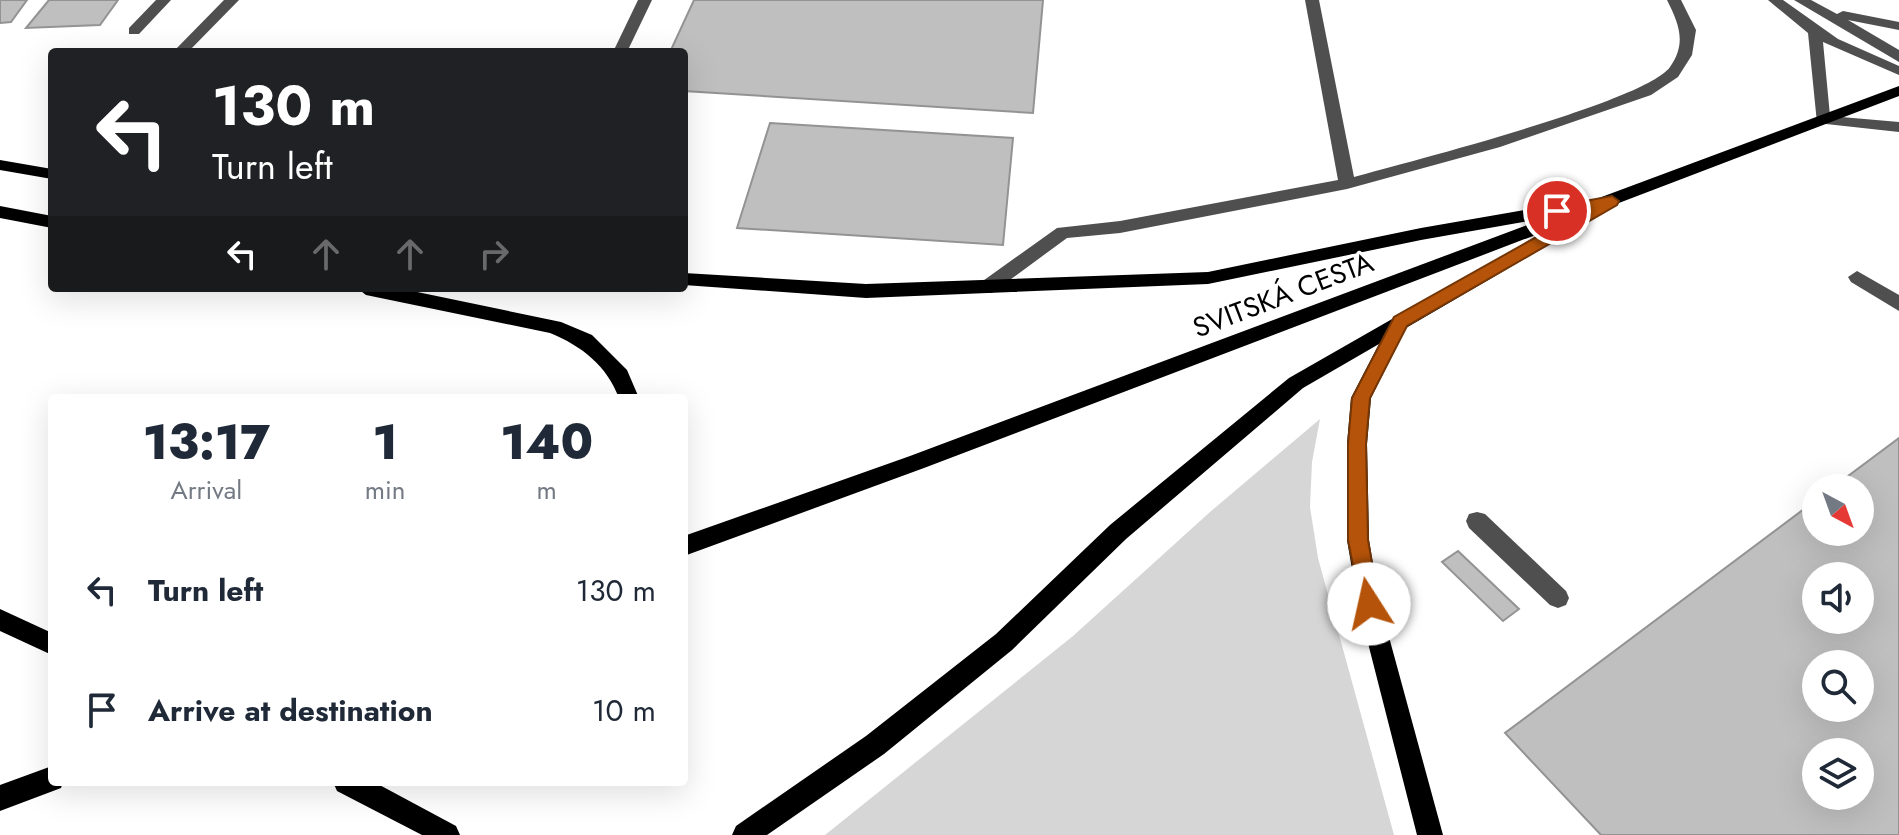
<!DOCTYPE html>
<meta charset="utf-8">
<style>
:root{--surface:#fff;--page:#f2f2f3;--text:#1f2937;--muted:#747a83}
body{margin:0;font-family:Jost,sans-serif;background:var(--page);color:var(--text);height:100vh;display:flex;flex-direction:column;font-size:30px;white-space:nowrap}
*{box-sizing:border-box;margin:0}
p{font-size:26px;color:var(--muted)}
.icon{flex:none;width:44px;height:44px;fill:none;stroke:currentColor;stroke-width:2;stroke-linecap:round;stroke-linejoin:round}
.map{position:relative;flex:1;overflow:hidden}
.drawer{position:absolute;left:48px;top:394px;width:640px;height:392px;display:flex;flex-direction:column;background:var(--surface);border-radius:8px;box-shadow:0 8px 32px #0002}
.drawer>*{flex:none}
.banner{position:absolute;left:48px;top:48px;width:640px;height:244px;border-radius:8px;box-shadow:0 8px 32px #0002;background:#202124;color:#fff;overflow:hidden}
.needle{width:52px;rotate:139deg}
.fabs{position:absolute;left:1802px;top:474px;display:grid;gap:16px}
.fabs a{display:grid;place-items:center;width:72px;height:72px;border-radius:50%;background:var(--surface);box-shadow:0 8px 32px #0002;font-size:40px}
.pin{position:absolute;display:grid;place-items:center;width:68px;height:68px;color:#fff;margin:-34px;border:4px solid #fff;border-radius:50%;box-shadow:0 2px 8px #0007}
.me{position:absolute;width:88px;margin:-44px;rotate:350deg;stroke-linejoin:round;filter:drop-shadow(0 0 6px #0008)}
.turn{display:flex;align-items:center;gap:28px;height:168px;padding:0 32px;font-size:36px}
.turn .icon{width:104px;height:104px;stroke-width:2.5}
.turn b{display:block;font-size:56px;line-height:68px}
.lanes{display:flex;align-items:center;height:76px;padding:0 32px;background:#0003;justify-content:center;gap:40px;direction:ltr}
.lanes .off{opacity:.35}
.eta{display:flex;justify-content:space-evenly;align-items:center;height:136px;text-align:center}
.eta b{font-size:48px;font-weight:800;line-height:56px}
ul{padding:0;list-style:none}
li{display:flex;align-items:center;gap:24px;height:120px;padding:0 32px}
li div{flex:1}
li b{display:block;font-size:30px}
li em{font-style:normal}
.map>svg:first-child{display:block}
.green{fill:#d6d6d6}
.building{fill:#bfbfbf;stroke:#939393;stroke-width:2;fill-rule:evenodd}
.lines{fill:none;stroke-linecap:round;stroke-linejoin:round}
.minor{fill:#4f4f4f;fill-rule:evenodd}
.major{fill:#000;fill-rule:evenodd}
.route{fill:#b45309;stroke:#753606;stroke-width:2}
.labels{text-anchor:middle;dominant-baseline:central;stroke-width:6;stroke-linejoin:round;paint-order:stroke}
.street-label{font-size:28px;fill:#000;stroke:#fff}
</style>
<div class="map">
<svg width="1899" height="835" viewBox="0 0 1899 835">
<rect width="100%" height="100%" fill="#fff"/>
<path class="green" d="M1320,419l-8,43 -2,45 8,51 76,277h-569l248,-199 137,-124z"/>
<g class="building">
<path d="M0,0h27l-16,22 -11,1z"/>
<path d="M49,0h69l-18,25 -74,3z"/>
<path d="M694,0h349l-10,113 -349,-22v-39h-14z"/>
<path d="M770,123l243,15 -10,107 -266,-17z"/>
<path d="M1899,438v397h-298l-96,-102 311,-233v32h44v-44h-28zM1816,576h44v44h-44zM1816,664h44v44h-44zM1816,752h44v44h-44z"/>
<path d="M1458,551l61,58 -16,12 -61,-59z"/>
</g>
<g class="lines">
<g class="minor">
<path d="M156,0h15l-32,34h-10v-6z"/>
<path d="M224,0h15l-51,52h-15z"/>
<path d="M638,0h14l-25,52h-14z"/>
<path d="M1305,0h14l35,177c53,-15 291,-75 316,-110 17,-24 9,-43 -3,-67h14l15,30 -4,25 -14,22 -27,18 -151,52 -153,42 -227,44 -53,5 -75,55h-12l-3,-5 3,-5 77,-55 63,-7 218,-41z"/>
<path d="M1768,0h15l55,39 61,27v9l-76,-33 7,74 69,6v10l-82,-9 -9,-90z"/>
<path d="M1794,0h17l26,14 6,-3 56,11v8l-51,-10 51,30v12z"/>
<path d="M1857,271l42,24v16l-48,-29 -3,-5z"/>
<path d="M1477,512l8,2 81,77 3,7 -3,7 -8,3 -8,-3 -81,-77 -3,-7 3,-7z"/>
</g>
<g class="major">
<path d="M1899,86v10l-343,131 9,6 -3,4 -156,91 -35,70 -4,46 2,96 11,64 63,231h-26l-59,-231 -11,-64v-96l4,-46 28,-54 -76,44 -177,151 -114,111 -128,104 -117,81h-35l4,-9 130,-90 130,-102 114,-109 179,-147 257,-147 -622,237 -240,88v-20l226,-80 636,-238 -125,22 -213,44 -342,14 -182,-13v-12l182,11 342,-12 213,-44 143,-25 8,5z"/>
<path d="M0,160l52,9v10l-52,-9z"/>
<path d="M0,206l52,10v12l-52,-10z"/>
<path d="M357,288h41l163,34 31,13 35,35 12,28h-20c-12,-32 -37,-52 -69,-65l-184,-38z"/>
<path d="M0,609l52,24v22l-52,-24z"/>
<path d="M52,766v16h11l-2,6 -61,23v-26z"/>
<path d="M333,782h41l82,44 4,9h-38l-85,-44z"/>
</g>
</g>
<path class="route" d="M1612,196l7,5 -2,4 -210,121 -37,72 -4,46 2,96 11,64 -3,7 -7,3 -7,-3 -14,-71v-96l4,-46 40,-77 2,-4 187,-105 -29,2v-7z"/>
<g class="labels">
<g class="street-label">
<text transform="translate(1283 295) rotate(-21)">SVITSKÁ CESTA</text>
</g>
</g>
</svg>
<div class="fabs">
<a><svg class="needle" viewBox="-14 -14 28 28"><path d="M0-13l5 13h-10z" fill="#e53935"/><path d="M0 13l5-13h-10z" fill="#747a83"/></svg></a>
<a><svg class="icon" aria-label="sound" viewBox="0 0 24 24"><path d="M4 9h4l5-4v14l-5-4H4zM17 9q2 3 0 6"/></svg></a>
<a><svg class="icon" aria-label="search" viewBox="0 0 24 24"><circle cx="10" cy="10" r="6"/><path d="M15 15l6 6"/></svg></a>
<a><svg class="icon" aria-label="layers" viewBox="0 0 24 24"><path d="M12 4l9 5-9 5-9-5zM3 14l9 5 9-5"/></svg></a>
</div>
<div class="pin" style="left:1557px;top:211px;background:#d93025"><svg class="icon" aria-label="arrive" viewBox="0 0 24 24"><path d="M6 21V4h12l-3 4 3 4H6"/></svg></div>
<svg class="me" style="left:1369px;top:604px" viewBox="-20 -20 40 40"><circle r="19" fill="#fff"/><path d="M0-13L10 11 0 6-10 11z" fill="#b45309"/></svg>
<div class="banner">
<div class="turn"><svg class="icon" aria-label="left" viewBox="0 0 24 24"><path d="M17 20v-9H6M10 6l-5 5 5 5"/></svg><div><b>130 m</b>Turn left</div></div>
<div class="lanes"><svg class="icon" aria-label="left" viewBox="0 0 24 24"><path d="M17 20v-9H6M10 6l-5 5 5 5"/></svg><svg class="icon off" aria-label="ahead" viewBox="0 0 24 24"><path d="M12 20V5M6 11l6-6 6 6"/></svg><svg class="icon off" aria-label="ahead" viewBox="0 0 24 24"><path d="M12 20V5M6 11l6-6 6 6"/></svg><svg class="icon off" aria-label="right" viewBox="0 0 24 24"><path d="M7 20v-9h11M14 6l5 5-5 5"/></svg></div>
</div>
<section class="drawer">
<div class="eta">
<div><b>13:17</b><p>Arrival</p></div>
<div><b>1</b><p>min</p></div>
<div><b>140</b><p>m</p></div>
</div>
<ul>
<li><svg class="icon" aria-label="left" viewBox="0 0 24 24"><path d="M17 20v-9H6M10 6l-5 5 5 5"/></svg><div><b>Turn left</b></div><em>130 m</em></li>
<li><svg class="icon" aria-label="arrive" viewBox="0 0 24 24"><path d="M6 21V4h12l-3 4 3 4H6"/></svg><div><b>Arrive at destination</b></div><em>10 m</em></li>
</ul>
</section>
</div>
